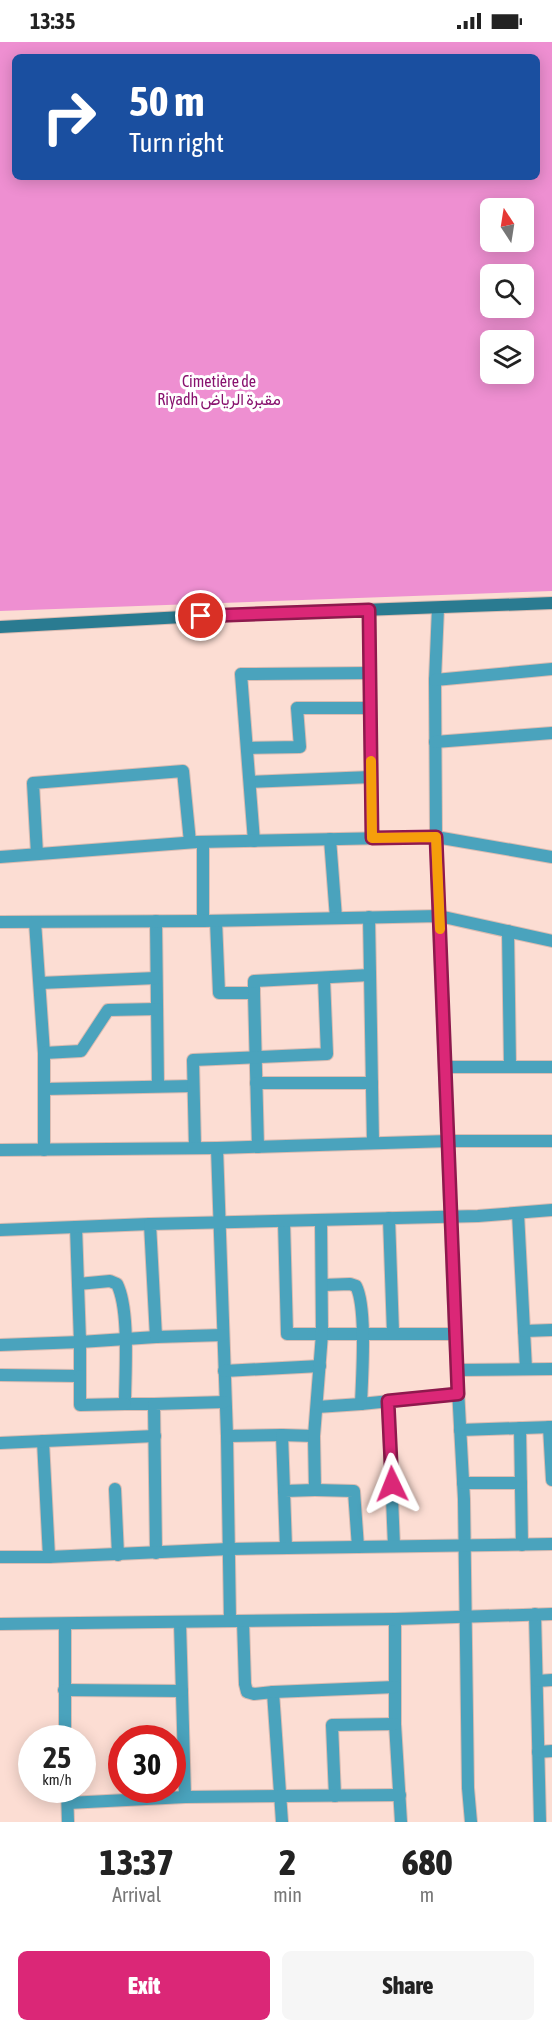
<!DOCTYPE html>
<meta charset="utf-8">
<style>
:root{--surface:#fff;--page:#f6f6f6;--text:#222;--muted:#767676;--accent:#db2777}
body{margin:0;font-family:"Asap Condensed",Vazirmatn,sans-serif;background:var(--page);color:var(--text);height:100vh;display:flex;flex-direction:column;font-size:22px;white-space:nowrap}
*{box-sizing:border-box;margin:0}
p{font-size:20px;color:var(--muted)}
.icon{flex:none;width:33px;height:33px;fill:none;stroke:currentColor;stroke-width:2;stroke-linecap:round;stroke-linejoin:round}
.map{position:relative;height:1780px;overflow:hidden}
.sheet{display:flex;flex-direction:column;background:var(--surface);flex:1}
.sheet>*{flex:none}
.banner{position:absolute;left:12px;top:12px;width:528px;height:126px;border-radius:9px;box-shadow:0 3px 15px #0003;background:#1a4fa0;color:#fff;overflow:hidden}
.needle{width:39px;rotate:348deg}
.buttons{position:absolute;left:480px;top:156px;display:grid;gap:12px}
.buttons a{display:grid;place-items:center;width:54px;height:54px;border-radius:9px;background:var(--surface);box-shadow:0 3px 15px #0003;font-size:30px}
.speed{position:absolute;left:18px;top:1683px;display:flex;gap:12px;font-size:30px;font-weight:700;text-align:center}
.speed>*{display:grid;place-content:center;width:78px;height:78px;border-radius:50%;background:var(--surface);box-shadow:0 3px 15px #0003;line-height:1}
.speed small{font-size:15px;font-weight:400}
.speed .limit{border:9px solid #d22;background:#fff;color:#111}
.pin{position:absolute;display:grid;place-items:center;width:51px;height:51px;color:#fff;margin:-26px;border:3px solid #fff;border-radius:50%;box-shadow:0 2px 6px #0007}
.me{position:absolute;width:66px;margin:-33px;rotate:358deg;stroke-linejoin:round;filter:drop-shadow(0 0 4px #0008)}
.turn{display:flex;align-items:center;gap:21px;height:126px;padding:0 18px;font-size:27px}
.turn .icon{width:78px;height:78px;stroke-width:2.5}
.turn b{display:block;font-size:42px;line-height:51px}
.eta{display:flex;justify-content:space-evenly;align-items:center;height:102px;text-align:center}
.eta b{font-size:36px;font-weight:800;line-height:42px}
.button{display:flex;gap:12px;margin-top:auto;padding:12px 18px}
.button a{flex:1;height:69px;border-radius:9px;background:var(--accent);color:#fff;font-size:24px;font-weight:800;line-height:69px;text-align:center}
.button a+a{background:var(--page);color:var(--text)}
.status{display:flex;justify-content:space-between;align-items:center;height:42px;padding:0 30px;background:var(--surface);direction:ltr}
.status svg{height:16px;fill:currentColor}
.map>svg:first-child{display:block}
.green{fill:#ee8fd1;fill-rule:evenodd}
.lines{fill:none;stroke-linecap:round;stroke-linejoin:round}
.street-casing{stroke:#dabbb1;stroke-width:14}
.secondary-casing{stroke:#dabbb1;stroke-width:14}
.street{stroke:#4aa3bd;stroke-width:12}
.secondary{stroke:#2a7b91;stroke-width:12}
.route-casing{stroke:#8e194d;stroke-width:15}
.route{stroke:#db2777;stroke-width:10}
.slow{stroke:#f59e0b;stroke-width:10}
.labels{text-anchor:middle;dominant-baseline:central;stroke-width:6;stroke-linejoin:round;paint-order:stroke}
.park-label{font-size:16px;fill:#88126e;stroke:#fff}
</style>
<div class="status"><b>13:35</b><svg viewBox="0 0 49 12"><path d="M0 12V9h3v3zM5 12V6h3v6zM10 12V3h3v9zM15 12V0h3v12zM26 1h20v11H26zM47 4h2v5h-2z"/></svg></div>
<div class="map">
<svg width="552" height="1780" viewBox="0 0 552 1780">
<rect width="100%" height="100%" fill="#fcddd3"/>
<path class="green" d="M0,0h552v549l-552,20zM15,15h522v120h-522zM490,166h34v34h-34zM490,232h34v34h-34zM490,298h34v34h-34z"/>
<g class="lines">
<defs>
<g id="street">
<path d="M438,566l-3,72 1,157 19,497 9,165 4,289 3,34"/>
<path d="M369,569l3,227"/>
<path d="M435,638l117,-11"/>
<path d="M435,700l117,-9"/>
<path d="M247,706l53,-1 -3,-39h73"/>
<path d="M250,740l121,-5"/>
<path d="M330,797l6,79"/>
<path d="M254,799l-13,-167 129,-1"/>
<path d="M37,812l-4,-71 150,-12 7,71"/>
<path d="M0,815l197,-15 239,-5 116,20"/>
<path d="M369,875l4,226"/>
<path d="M156,879l2,165"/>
<path d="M203,879v-79"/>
<path d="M216,879l3,72h35v-12l116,-6"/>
<path d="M0,880l203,-1 236,-5 113,25"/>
<path d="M35,880l9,131"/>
<path d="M508,889l2,136"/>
<path d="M40,941l116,-5"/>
<path d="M254,951l4,154"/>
<path d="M445,1025h107"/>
<path d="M256,1041h116"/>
<path d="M44,1047l149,-3"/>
<path d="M195,1106l-2,-88 134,-6 -3,-76"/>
<path d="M217,1106l10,288 3,185"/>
<path d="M0,1108l217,-2 232,-7h103"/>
<path d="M44,1108v-97l37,-2 27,-41 49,-1"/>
<path d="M518,1171l8,156"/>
<path d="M389,1176l4,115"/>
<path d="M284,1179l3,113h168"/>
<path d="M76,1185l4,115 76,-5"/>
<path d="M0,1188l150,-6"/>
<path d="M78,1242l32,-3 7,3c13,26 8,89 8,120h29"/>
<path d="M323,1243l27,-1 6,2c11,21 6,91 5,118l97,-10"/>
<path d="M524,1289l28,-1"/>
<path d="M223,1293l-67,2 -6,-113 328,-8 74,-6"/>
<path d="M0,1303l80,-3v34l-80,-1"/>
<path d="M457,1328l95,-1"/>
<path d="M224,1329l96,-5"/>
<path d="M80,1334v29l45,-1"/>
<path d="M388,1359l6,145"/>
<path d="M317,1365l44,-3"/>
<path d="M549,1385l3,53"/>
<path d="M520,1386l2,117"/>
<path d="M460,1388l92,-3"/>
<path d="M227,1394l55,-1"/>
<path d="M43,1399l6,116"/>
<path d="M0,1401l155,-7"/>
<path d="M463,1441h58"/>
<path d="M115,1447l3,66"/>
<path d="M315,1448l39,1 4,56"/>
<path d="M284,1449l-2,-56 32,1"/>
<path d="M286,1506l-2,-57 31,-1 -1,-54 8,-102 -1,-114"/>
<path d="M156,1511l-2,-149 71,-2"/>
<path d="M0,1515h49l180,-8 323,-5"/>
<path d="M535,1572l5,208"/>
<path d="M395,1577v105l6,98"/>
<path d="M243,1579l2,63 2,8 7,2 19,-2 9,130"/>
<path d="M180,1581l5,174"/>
<path d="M0,1582l395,-5 157,-5"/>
<path d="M65,1582v114"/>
<path d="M537,1639l15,-1"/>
<path d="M64,1648l118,1"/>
<path d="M273,1650l122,-5"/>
<path d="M538,1710l14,-1"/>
<path d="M67,1748l1,32"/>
<path d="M335,1754l-3,-71 63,-1"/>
<path d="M68,1761l117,-6 215,-2"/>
</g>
<path id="secondary" d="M0,585l201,-11 351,-13"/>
</defs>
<use href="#street" class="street-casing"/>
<use href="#secondary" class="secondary-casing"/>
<use href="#street" class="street"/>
<use href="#secondary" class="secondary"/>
</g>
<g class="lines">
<defs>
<path id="route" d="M201,574l168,-6 3,228 64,-1 22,557 -70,7 4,83"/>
</defs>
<use href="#route" class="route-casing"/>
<use href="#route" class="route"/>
<path class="slow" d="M371,719l1,77 64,-1 4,92"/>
</g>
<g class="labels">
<g class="park-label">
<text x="219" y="339">Cimetière de<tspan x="219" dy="18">Riyadh مقبرة الرياض</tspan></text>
</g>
</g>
</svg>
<div class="buttons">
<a><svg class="needle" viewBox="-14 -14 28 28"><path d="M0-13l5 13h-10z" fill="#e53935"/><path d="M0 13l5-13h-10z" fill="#767676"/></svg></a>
<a><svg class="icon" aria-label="search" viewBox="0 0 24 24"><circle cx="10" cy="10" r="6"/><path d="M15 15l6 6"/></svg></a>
<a><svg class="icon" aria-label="layers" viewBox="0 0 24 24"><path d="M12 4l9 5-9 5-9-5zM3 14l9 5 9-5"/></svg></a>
</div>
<div class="speed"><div>25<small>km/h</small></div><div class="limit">30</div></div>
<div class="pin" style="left:201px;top:574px;background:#d93025"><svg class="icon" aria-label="arrive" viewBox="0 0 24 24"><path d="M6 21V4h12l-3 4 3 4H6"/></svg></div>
<svg class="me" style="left:392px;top:1442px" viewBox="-20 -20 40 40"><path d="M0-17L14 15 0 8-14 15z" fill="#db2777" stroke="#fff" stroke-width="4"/></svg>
<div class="banner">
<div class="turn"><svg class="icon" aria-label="right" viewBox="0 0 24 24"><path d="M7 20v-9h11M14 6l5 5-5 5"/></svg><div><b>50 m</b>Turn right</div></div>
</div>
</div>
<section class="sheet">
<div class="eta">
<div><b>13:37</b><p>Arrival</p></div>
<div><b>2</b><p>min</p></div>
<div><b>680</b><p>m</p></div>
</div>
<div class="button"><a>Exit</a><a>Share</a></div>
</section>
